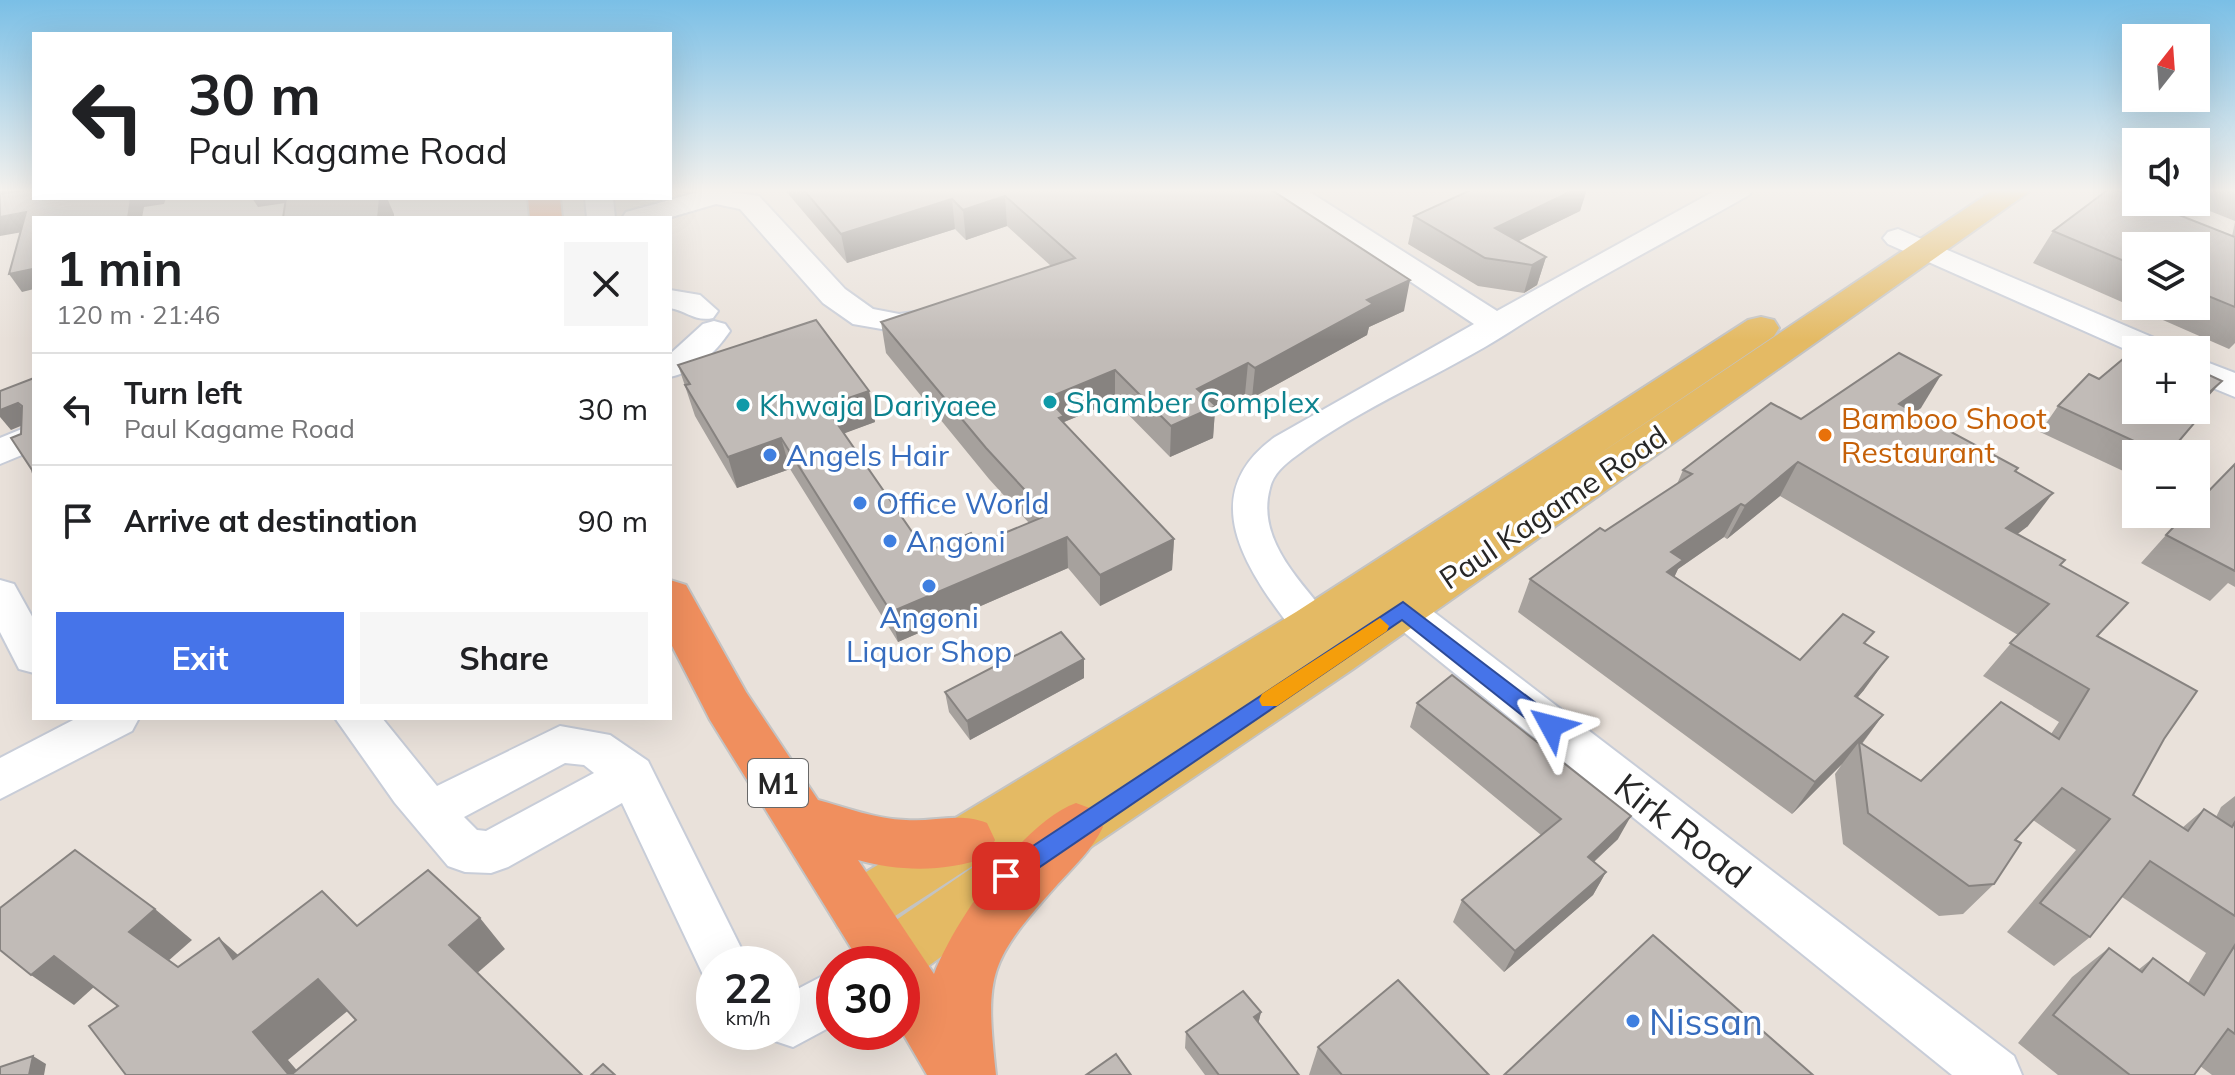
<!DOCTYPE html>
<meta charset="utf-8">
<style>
:root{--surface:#fff;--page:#f6f6f6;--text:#202124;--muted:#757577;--line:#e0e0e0;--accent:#4674e9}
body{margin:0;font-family:Mulish,sans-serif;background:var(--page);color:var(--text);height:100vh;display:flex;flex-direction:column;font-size:30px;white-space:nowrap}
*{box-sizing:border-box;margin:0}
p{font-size:26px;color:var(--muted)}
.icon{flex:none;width:44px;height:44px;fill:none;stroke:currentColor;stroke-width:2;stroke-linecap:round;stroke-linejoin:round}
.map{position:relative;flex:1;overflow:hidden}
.panel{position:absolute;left:32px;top:216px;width:640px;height:504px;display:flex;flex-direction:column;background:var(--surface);border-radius:0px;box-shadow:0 8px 32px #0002}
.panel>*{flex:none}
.guide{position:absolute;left:32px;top:32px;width:640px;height:168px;border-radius:0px;box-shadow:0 8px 32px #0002;background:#fff;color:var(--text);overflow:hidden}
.needle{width:52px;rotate:17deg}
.fabs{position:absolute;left:2122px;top:24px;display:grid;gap:16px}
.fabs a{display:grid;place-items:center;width:88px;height:88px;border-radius:0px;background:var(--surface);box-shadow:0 8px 32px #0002;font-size:40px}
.speed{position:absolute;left:696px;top:946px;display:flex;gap:16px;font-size:40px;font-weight:700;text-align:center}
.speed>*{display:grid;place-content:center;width:104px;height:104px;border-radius:50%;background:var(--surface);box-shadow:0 8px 32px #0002;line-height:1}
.speed small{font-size:20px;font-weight:400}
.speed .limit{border:12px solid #d22;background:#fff;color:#111}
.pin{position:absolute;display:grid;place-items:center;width:68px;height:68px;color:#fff;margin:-34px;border-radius:16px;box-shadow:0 4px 12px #0006}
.me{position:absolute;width:88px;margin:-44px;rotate:308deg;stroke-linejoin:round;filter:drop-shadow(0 0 6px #0008)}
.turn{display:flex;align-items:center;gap:28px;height:168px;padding:0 24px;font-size:36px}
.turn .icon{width:104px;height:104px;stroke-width:2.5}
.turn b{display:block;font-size:56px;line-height:68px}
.round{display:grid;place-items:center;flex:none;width:84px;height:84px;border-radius:0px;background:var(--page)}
.overview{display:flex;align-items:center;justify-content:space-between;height:136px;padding:0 24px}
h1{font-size:48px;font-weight:700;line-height:60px}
.button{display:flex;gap:16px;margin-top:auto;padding:16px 24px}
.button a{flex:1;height:92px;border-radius:0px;background:var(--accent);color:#fff;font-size:32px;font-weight:700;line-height:92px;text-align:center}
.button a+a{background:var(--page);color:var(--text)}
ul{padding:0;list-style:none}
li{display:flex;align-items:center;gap:24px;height:112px;padding:0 24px;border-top:2px solid var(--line)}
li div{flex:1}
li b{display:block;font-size:30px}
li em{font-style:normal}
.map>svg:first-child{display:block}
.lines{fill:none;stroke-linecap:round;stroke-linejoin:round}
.minor-casing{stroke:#c8cdd8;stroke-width:4}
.major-casing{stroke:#c3c3c3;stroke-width:4}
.highway-casing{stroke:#c3c3c3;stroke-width:4}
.minor{fill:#fff;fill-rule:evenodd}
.major{fill:#e4ba64;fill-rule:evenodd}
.highway{fill:#f08f5e;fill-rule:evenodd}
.wall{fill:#a6a19d;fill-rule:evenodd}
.shaded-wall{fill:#878380}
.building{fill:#c1bbb7;stroke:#878380;stroke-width:2}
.route{fill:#4674e9;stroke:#2e4b97;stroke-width:2}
.slow{fill:#f59e0b}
.culture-dot{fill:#0f9aa8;stroke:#fff;stroke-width:3}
.food-dot{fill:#e8710a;stroke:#fff;stroke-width:3}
.shop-dot{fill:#3f7fe0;stroke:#fff;stroke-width:3}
.labels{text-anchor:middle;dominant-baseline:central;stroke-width:7;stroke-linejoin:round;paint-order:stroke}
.shield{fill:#fff;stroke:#686868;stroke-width:2}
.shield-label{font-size:28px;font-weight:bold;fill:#272727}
.culture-label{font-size:30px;fill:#0d838f;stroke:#fff;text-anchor:start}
.food-label{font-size:30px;fill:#c56008;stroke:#fff;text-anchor:start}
.shop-label{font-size:30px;fill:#366cbe;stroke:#fff;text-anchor:start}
.street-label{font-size:30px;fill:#272727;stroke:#fff}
.near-street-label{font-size:36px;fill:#272727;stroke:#fff}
.near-shop-label{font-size:36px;fill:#366cbe;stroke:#fff;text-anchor:start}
</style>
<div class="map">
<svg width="2235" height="1075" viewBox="0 0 2235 1075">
<rect width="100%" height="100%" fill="#e9e1da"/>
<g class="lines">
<defs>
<g id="minor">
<path d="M709,189l50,7 86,93 28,20 26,5 38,-5 11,2 5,7 -5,7 -49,7 -46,-8 -30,-21 -83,-94 -24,-5 -48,14h-46l4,-6z"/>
<path d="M1272,189h33l192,122 221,-122h35l-4,6c-79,45 -162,87 -238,136 -68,44 -149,75 -215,125 -11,8 -23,18 -26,32 -18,64 57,114 83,163l-6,11 -15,5 -15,-5c-48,-65 -137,-157 -42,-225l199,-113z"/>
<path d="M585,198h28l2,20h-28z"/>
<path d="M1898,229l268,114 5,7h-35v4l-248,-110 -5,-6 5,-6z"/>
<path d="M670,290l30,5 18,16 -5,7c-18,4 -26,-7 -43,-10z"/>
<path d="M714,321l11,3 5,7c-15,22 -34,40 -60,46v-23l33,-30z"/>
<path d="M2196,358l39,15v24l-39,-16z"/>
<path d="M34,424v26l-34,14v-26z"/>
<path d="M1378,575l14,5 622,476 8,19h-70l-588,-475 -6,-10 6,-10z"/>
<path d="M0,580l14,4 20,36v53l-15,-4 -19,-37z"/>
<path d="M77,718h62l-7,13 -132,68v-41z"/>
<path d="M335,718h47l55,68 123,-60 50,9 38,26 101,203h-35v20l-8,-3 -84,-178 -114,64 -17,6 -26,-1 -17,-6 -53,-63zM565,763l19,2 10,8 -108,58 -9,-1 -13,-13z"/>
<path d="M834,970v55l-41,22 -30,-10 -2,-5h21v-39l6,1z"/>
</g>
<path id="major" d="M1995,189h38l-680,480 -258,175 -183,134 -10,4v-18h-38l-2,-6 8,-20 141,-97 -133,86 -20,7 -20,-7 -8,-19 8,-19 458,-277 452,-292 13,-3 13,3 5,8 -5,8 -194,131z"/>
<g id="highway">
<path d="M528,198h32l2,20h-32z"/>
<path d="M670,580l16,5 60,107 72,108c29,8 58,19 88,20 29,2 53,-8 81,3l8,17 -8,17c-40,15 -87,15 -129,3l76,114c20,-53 88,-151 142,-171l19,7 8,17c-11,23 -29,39 -46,58 -69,77 -72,89 -61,190h-69l-25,-43v-68h-41l-151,-244 -40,-78z"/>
</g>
</defs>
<use href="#minor" class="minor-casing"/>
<use href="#major" class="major-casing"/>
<use href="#highway" class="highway-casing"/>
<use href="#minor" class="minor"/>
<use href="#major" class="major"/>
<use href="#highway" class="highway"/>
</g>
<g class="wall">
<path d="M784,189h486l134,122 -35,16 -2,8 -115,63 -7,-4 -30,16 -2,28 -43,19 -55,-56 -51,21v2l110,115 -2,31 -72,36 -32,-38 -170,74 -108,-173 -53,19 -42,-72 -17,-51 191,26 6,31 -31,11 82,119 52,-8 51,-21 -40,-44 -103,-126 -5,-31 170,-56 -44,-40 -41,14 -11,-11 -108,34z"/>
<path d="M1473,189h114l-7,22 -62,30 28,16 -9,28 -13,8 -46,-7 -70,-42 6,-28z"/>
<path d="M2196,189h39v32l-48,-19h9z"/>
<path d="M2235,222v121l-6,6 -196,-86 20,-32 179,5zM2136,246h60v60h-60z"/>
<path d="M2099,379l101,27 -12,12 -19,36h-33v23l-96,-45 18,-26z"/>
<path d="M1921,408l-6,4 101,59 12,55 -11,8 43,31 37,72 67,102 -31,56 49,33 22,-19 12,8 5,-10 14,-11v279h-23l-12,-9 -6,9h-136l-40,-32 54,-66 37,-29 29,22 15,-12 35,25 18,-30 -84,-56 -32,40 -36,29 -47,-34 69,-82 -43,-30 -18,20 -21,44 -31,30 -24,2 -96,-72 -8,-70 7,-10 -50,50 -274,-202 12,-33 147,-95 6,-14 118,-51zM1780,496l238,139 -35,41 76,46 -8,12 -130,47 -59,-37 21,-29 -26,-17 7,-8 2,-46 -66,16 -126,-83 4,-8 46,-32 3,2z"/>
<path d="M2235,464v123l-7,-4 -18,18 -69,-38 25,-28z"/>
<path d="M1084,659v19l-114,62 -21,-28 -4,-20z"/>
<path d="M1417,703l201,136 -24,23 12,10 -13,23 -89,77 -51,-50 9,-22 79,-65 -131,-108z"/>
<path d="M1261,1012l-3,12 41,51h-94l-20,-27 1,-16z"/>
<path d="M1318,1047l171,28h-180z"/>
</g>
<g class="shaded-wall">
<path d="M0,189h23l-23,5z"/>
<path d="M1576,189h11l-7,22 -92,45 7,-28z"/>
<path d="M1005,196l2,30 -41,14 -3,-30z"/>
<path d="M131,198h35l-2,6 -20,3 -2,11h-14z"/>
<path d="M252,198h52l2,2 -48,7z"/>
<path d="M368,198h19l7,16v4h-16z"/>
<path d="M952,199l3,30 -108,34 -6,-29z"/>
<path d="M26,212l8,18 -34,6v-19z"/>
<path d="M1546,257l-9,28 -13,8 8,-28z"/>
<path d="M32,269l2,2v18l-12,3 -13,-18z"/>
<path d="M1410,280l-6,31 -35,16 -2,8 -115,63 3,-30 112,-68z"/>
<path d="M1248,363l-3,31 -30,16 -2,28 -43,19 1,-31 26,-37z"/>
<path d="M1115,370v31l-51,21 1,25 -18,-49z"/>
<path d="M1941,375l-20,33 -41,29 19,-33z"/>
<path d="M2222,381l-22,25 -38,35 21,-25 6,-6h7v-6z"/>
<path d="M869,391l6,31 -43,16 -7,-32z"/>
<path d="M18,403l15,18 -22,9 -11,-13v-7z"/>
<path d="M781,438l9,31 -53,19 -9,-31z"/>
<path d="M1798,462l-18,34 -53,43 18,-33z"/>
<path d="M2053,493l-25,33 -47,36 25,-34z"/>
<path d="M1741,504l-17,33 -46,32 -11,24 -3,-13 7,-28z"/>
<path d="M1067,537l1,31 -170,74 -7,-30z"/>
<path d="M1174,539l-2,31 -72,36v-31z"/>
<path d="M1888,657l-24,33 -33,38 24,-32z"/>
<path d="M1084,659v19l-114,62 -3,-19z"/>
<path d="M1883,715l-24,32v-5l-17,22 -50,50 23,-32z"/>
<path d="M1631,816l-13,23 -43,40 13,-22z"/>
<path d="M1606,872l-13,23 -89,77 11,-21z"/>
<path d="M155,909l37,31 -25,22 -38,-30z"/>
<path d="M480,918l25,31 -30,26 -26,-30z"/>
<path d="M219,938l35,31 -21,-10z"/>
<path d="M54,956l41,30 -21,19 -43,-30z"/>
<path d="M318,979l32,30 -62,51 13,15h-12l-36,-43z"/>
<path d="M1261,1012l-4,17 -3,-12z"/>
<path d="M33,1056l13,8 -2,11h-15z"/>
</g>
<g class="building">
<path d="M26,189h8v9h97l-3,20h-94v54l-2,-3 -23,5 17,-62 -26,5v-23z"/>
<path d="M803,189h467l140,91 -43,20 6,4 -118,64 -7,-5 -51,26 19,17 -45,20 -56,-56 -68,28 17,18 -5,2 115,121 -74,36 -33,-38 -176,75 -110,-174 -53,19 -43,-72 5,-1 -12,-19 138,-45 53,71 -44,15 101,146 45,-19 7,11 70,-29 -62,-67 -105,-126 194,-64 -70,-62 -42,14 -11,-11 -111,35z"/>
<path d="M1473,189h103l-81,39 51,29 -14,8 -47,-7 -71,-42z"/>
<path d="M2109,189h4l23,9v4h10l89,35v70l-39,-16v-45h-60v20l-83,-35z"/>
<path d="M286,198h94l-2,20h-95z"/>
<path d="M2141,344l13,6h-18v60h53l-6,6 13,5 -28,33h-6l-104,-48 31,-32 10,5z"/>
<path d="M1899,353l42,22 -42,29 119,64 -3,3 38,22 -47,35 59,32 -5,5 68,38 -31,33 100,55 -33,48 -31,56 55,36 16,-22 28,18 3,-5v94l-85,-55 -60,76 -50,-34 70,-84 -48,-31 -47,52 6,3 -27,41 -25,2 -101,-73 -9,-71 62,39 80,-79 58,37 30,-50 -79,-46 39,-39 -251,-142 -53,44 -4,-2 -70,48 12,8 -16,12 133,88 43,-46 31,18 -10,11 24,14 -33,39 28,19 -68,67 -285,-203 70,-51 5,3 87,-57 -9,-4 88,-67 30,16z"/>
<path d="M2196,369l26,12 -26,23z"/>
<path d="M34,378v99l-2,-7 -21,-32 10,-4 1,-28 -4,-3 -18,7v-19z"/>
<path d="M2235,464v107l-69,-36 20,-21h10v-10z"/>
<path d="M1061,632l23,27 -117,62 -22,-29z"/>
<path d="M1452,675l179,141 -43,41 18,15 -91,79 -53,-51 99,-81 -144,-116z"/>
<path d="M75,850l80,59 -26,23 49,35 41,-29 14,21 89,-68 35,35 71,-56 52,48 -31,27 133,130h-291l65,-55 -38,-41 -65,53 36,43h-163l-37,-49 29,-20 -64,-50 -23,19 -31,-25v-42z"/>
<path d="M1653,935l160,140h-309z"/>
<path d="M2235,945v89l-7,-5 -34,46h-64l-77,-60 56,-67 33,24 11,-14 51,37z"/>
<path d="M1398,980l91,95h-147l-24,-28z"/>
<path d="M1243,991l18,21 -7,5 45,58h-80l-33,-43z"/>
<path d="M1116,1054l15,21h-45z"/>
<path d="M33,1056l-4,19h-29v-8z"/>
<path d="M603,1064l12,11h-24z"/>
</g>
<linearGradient id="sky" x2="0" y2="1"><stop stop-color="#7abfe6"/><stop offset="0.56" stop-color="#f5f2ee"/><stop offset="1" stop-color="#f5f2ee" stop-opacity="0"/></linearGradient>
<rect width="2235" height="340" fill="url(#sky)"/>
<path class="route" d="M1403,602l155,118 3,6 -3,6h-15l-141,-112 -387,264 -9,3 -8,-3 -3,-8 3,-7z"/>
<path class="slow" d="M1380,618l9,8 -2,5 -110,75h-15l-3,-6 3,-6z"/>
<g class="culture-dot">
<circle cx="1050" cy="402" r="8"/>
<circle cx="743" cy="405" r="8"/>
</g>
<circle class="food-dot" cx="1825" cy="435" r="8"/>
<g class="shop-dot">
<circle cx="770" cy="455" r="8"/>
<circle cx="860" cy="503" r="8"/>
<circle cx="890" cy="541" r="8"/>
<circle cx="929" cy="586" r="8"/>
<circle cx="1633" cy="1021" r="8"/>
</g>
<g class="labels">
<rect class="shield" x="748" y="759" width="60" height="48" rx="6"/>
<g class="shield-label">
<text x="778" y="783">M1</text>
</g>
<g class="culture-label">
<text x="1066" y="402">Shamber Complex</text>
<text x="759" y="405">Khwaja Dariyaee</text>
</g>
<g class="food-label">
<text x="1841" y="418">Bamboo Shoot<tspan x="1841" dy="34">Restaurant</tspan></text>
</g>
<g class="shop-label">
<text x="786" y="455">Angels Hair</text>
<text x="876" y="503">Office World</text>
<text x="906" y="541">Angoni</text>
<text x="929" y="617" text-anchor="middle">Angoni<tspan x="929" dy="34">Liquor Shop</tspan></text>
</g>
<g class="street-label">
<text transform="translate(1553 507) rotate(-34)">Paul Kagame Road</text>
</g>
<g class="near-street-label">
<text transform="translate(1683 830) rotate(38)">Kirk Road</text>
</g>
<g class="near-shop-label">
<text x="1649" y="1021">Nissan</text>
</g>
</g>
</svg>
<div class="fabs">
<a><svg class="needle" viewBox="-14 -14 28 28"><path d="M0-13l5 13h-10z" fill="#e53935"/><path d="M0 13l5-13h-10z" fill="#757577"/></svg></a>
<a><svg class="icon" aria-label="sound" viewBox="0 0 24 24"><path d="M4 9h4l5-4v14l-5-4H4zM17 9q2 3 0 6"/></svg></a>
<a><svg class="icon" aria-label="layers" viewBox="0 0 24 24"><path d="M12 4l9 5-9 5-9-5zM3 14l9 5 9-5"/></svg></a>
<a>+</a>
<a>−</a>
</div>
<div class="speed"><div>22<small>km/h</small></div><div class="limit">30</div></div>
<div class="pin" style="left:1006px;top:876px;background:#d93025"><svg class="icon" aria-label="arrive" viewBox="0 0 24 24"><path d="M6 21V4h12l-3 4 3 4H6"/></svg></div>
<svg class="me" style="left:1551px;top:726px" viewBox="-20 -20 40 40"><path d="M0-17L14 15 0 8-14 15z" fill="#4674e9" stroke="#fff" stroke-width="4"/></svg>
<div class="guide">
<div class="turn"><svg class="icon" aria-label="left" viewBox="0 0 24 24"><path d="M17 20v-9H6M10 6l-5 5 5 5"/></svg><div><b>30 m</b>Paul Kagame Road</div></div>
</div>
<section class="panel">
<div class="overview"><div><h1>1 min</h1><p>120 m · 21:46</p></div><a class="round"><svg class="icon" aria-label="close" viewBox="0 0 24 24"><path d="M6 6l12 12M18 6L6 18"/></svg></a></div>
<ul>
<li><svg class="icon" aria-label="left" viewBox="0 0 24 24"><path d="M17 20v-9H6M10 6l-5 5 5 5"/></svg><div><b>Turn left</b><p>Paul Kagame Road</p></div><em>30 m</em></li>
<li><svg class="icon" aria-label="arrive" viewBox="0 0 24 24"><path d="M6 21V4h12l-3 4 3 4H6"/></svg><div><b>Arrive at destination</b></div><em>90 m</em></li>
</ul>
<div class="button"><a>Exit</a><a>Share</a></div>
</section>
</div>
